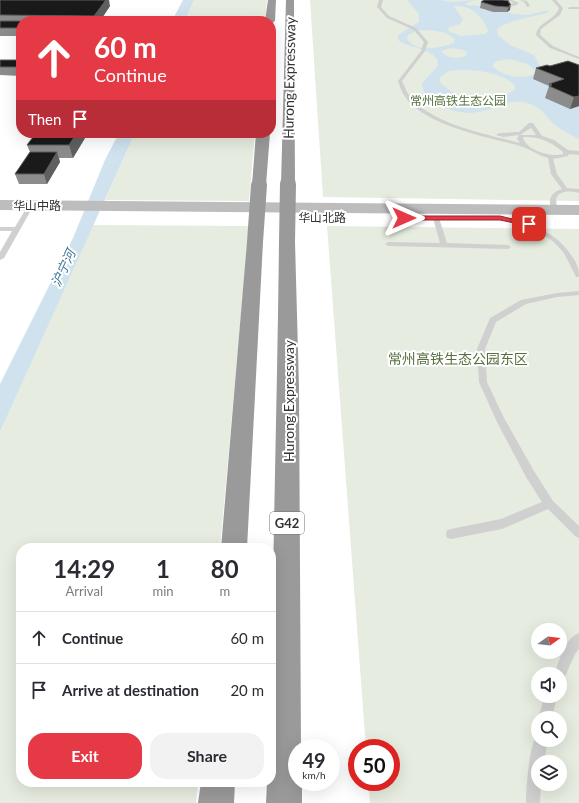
<!DOCTYPE html>
<meta charset="utf-8">
<style>
:root{--surface:#fff;--page:#f2f2f3;--text:#2b2b33;--muted:#7c7c81;--line:#e1e1e2;--accent:#e63946}
body{margin:0;font-family:Lato,"Noto Sans SC",sans-serif;background:var(--page);color:var(--text);height:100vh;display:flex;flex-direction:column;font-size:15px;white-space:nowrap}
*{box-sizing:border-box;margin:0}
p{font-size:13px;color:var(--muted)}
.icon{flex:none;width:22px;height:22px;fill:none;stroke:currentColor;stroke-width:2;stroke-linecap:round;stroke-linejoin:round}
.map{position:relative;flex:1;overflow:hidden}
.details{position:absolute;left:16px;top:543px;width:260px;height:244px;display:flex;flex-direction:column;background:var(--surface);border-radius:16px;box-shadow:0 4px 16px #0002}
.details>*{flex:none}
.banner{position:absolute;left:16px;top:16px;width:260px;height:122px;border-radius:16px;box-shadow:0 4px 16px #0002;background:#e63946;color:#fff;overflow:hidden}
.needle{width:26px;rotate:76deg}
.fabs{position:absolute;left:531px;top:623px;display:grid;gap:8px}
.fabs a{display:grid;place-items:center;width:36px;height:36px;border-radius:50%;background:var(--surface);box-shadow:0 4px 16px #0002;font-size:20px}
.speed{position:absolute;left:288px;top:739px;display:flex;gap:8px;font-size:20px;font-weight:700;text-align:center}
.speed>*{display:grid;place-content:center;width:52px;height:52px;border-radius:50%;background:var(--surface);box-shadow:0 4px 16px #0002;line-height:1}
.speed small{font-size:10px;font-weight:400}
.speed .limit{border:6px solid #d22;background:#fff;color:#111}
.pin{position:absolute;display:grid;place-items:center;width:34px;height:34px;color:#fff;margin:-17px;border-radius:8px;box-shadow:0 2px 6px #0006}
.me{position:absolute;width:44px;margin:-22px;rotate:90deg;stroke-linejoin:round;filter:drop-shadow(0 0 3px #0008)}
.turn{display:flex;align-items:center;gap:14px;height:84px;padding:0 12px;font-size:18px}
.turn .icon{width:52px;height:52px;stroke-width:2.5}
.turn b{display:block;font-size:28px;line-height:34px}
.then{display:flex;align-items:center;height:38px;padding:0 12px;background:#0003;gap:8px;font-size:15px}
.eta{display:flex;justify-content:space-evenly;align-items:center;height:68px;text-align:center}
.eta b{font-size:24px;font-weight:700;line-height:28px}
.primary-button{display:flex;gap:8px;margin-top:auto;padding:8px 12px}
.primary-button a{flex:1;height:46px;border-radius:16px;background:var(--accent);color:#fff;font-size:16px;font-weight:700;line-height:46px;text-align:center}
.primary-button a+a{background:var(--page);color:var(--text)}
ul{padding:0;list-style:none}
li{display:flex;align-items:center;gap:12px;height:52px;padding:0 12px;border-top:1px solid var(--line)}
li div{flex:1}
li b{display:block;font-size:15px}
li em{font-style:normal}
.map>svg:first-child{display:block}
.green{fill:#e6ecdf;fill-rule:evenodd}
.water{fill:#cfe2ee;fill-rule:evenodd}
.lines{fill:none;stroke-linecap:round;stroke-linejoin:round}
.service{fill:#d0d0d0;fill-rule:evenodd}
.secondary{fill:#bdbdbd;fill-rule:evenodd}
.motorway{fill:#9a9a9a;fill-rule:evenodd}
.motorway-bridge{stroke:#9a9a9a;stroke-width:16}
.wall{fill:#8c8c8c}
.shaded-wall{fill:#5f5f5f}
.building{fill:#1a1a1a;stroke:#5f5f5f}
.route{fill:#e63946;stroke:#96252e}
.labels{text-anchor:middle;dominant-baseline:central;stroke-width:4;stroke-linejoin:round;paint-order:stroke}
.far-park-label{font-size:12px;fill:#56703f;stroke:#fff}
.far-street-label{font-size:12px;fill:#333;stroke:#fff}
.far-water-label{font-size:13px;font-style:italic;fill:#3f7597;stroke:#fff}
.shield{fill:#fff;stroke:#707070;stroke-width:1}
.shield-label{font-size:13px;font-weight:bold;fill:#333}
.street-label{font-size:14px;fill:#333;stroke:#fff}
.park-label{font-size:14px;fill:#56703f;stroke:#fff}
</style>
<div class="map">
<svg width="579" height="803" viewBox="0 0 579 803">
<rect width="100%" height="100%" fill="#fff"/>
<g class="green">
<path d="M194,0h73l-2,21h-80z"/>
<path d="M310,0h269v201l-256,-4z"/>
<path d="M135,133h120l-6,68 -144,-1z"/>
<path d="M93,225l156,1 -29,322h-199v234h177l-2,21h-196v-371z"/>
<path d="M327,226l252,3v574h-209l-2,-21h23v-34h-25zM538,630h22v22h-22zM538,674h22v22h-22zM538,718h22v22h-22zM538,762h22v22h-22z"/>
</g>
<g class="water">
<path d="M183,0h11l-9,21h-13z"/>
<path d="M407,0h32l14,2 23,-2 -10,3v2l16,1 1,4 24,2 6,2 14,1 22,-5 -2,3c-18,5 -35,6 -50,16l1,6 12,10 24,10 9,17 17,19 19,15v33c-8,-4 -16,-8 -24,-14 -9,-7 -12,-17 -25,-21 -21,-7 -28,3 -47,7 -15,4 -30,1 -44,-6 -11,-5 -16,-11 -17,-22l16,-17 -1,-7c-10,-12 -26,-10 -39,-19v-5l21,-13v-8zM456,6c15,-1 27,11 32,24l-2,4 -25,2 -13,-5 1,-4 11,-3 3,-5 -9,-12zM428,30c11,1 19,2 27,9l-1,4c-13,5 -38,10 -47,-4l1,-4 8,-4zM450,48l14,2 3,3 -1,3c-8,3 -19,3 -25,-5zM510,59l17,5 8,6v4c-13,6 -33,2 -43,-8l4,-5zM460,70c19,0 40,2 55,15v5c-21,13 -61,11 -76,-9l2,-5 8,-5z"/>
<path d="M119,133h16l-135,299v-48l73,-146 32,-78z"/>
</g>
<g class="lines">
<g class="service">
<path d="M379,0h4l-2,7 8,9 27,12 12,14 -3,9 -23,30c2,4 4,10 7,14 21,29 77,39 111,48l-3,-4 2,-4 -16,2 -7,-2 3,-2 20,-1 10,-9h4l9,13 12,4 14,10 11,1v4l-10,-1 -1,2 -15,3 4,15 10,14 12,1v4c-9,-2 -18,-3 -23,5l1,11 -5,1c-5,-10 -1,-18 10,-21l-11,-15 -3,-16c-10,-3 -17,-8 -25,-11 -10,-4 -20,-5 -30,-8 -27,-7 -74,-19 -89,-44 -3,-4 -4,-9 -6,-14l23,-30 3,-9 -10,-12 -27,-12 -10,-11zM531,128l5,7h-16zM523,137c15,-1 29,5 40,15v2c-11,4 -38,-4 -40,-17z"/>
<path d="M494,0h18l7,3c-8,7 -17,1 -25,-3zM509,1l5,2 -4,1 -7,-2z"/>
<path d="M520,0l7,1 3,5 -3,1 -2,-4z"/>
<path d="M552,0h4l7,8 -3,7 -19,14 -1,6 13,11 26,11v2l-29,-11 -14,-13c2,-14 19,-14 23,-27z"/>
<path d="M569,7h10v2h-11z"/>
<path d="M29,204l5,1 -30,53 -4,2v-8l12,-21h-12v-4h15z"/>
<path d="M436,216l3,2 8,25 61,2 3,2 -3,2 -120,-3 -3,-2 3,-2 52,1 -7,-25z"/>
<path d="M500,216c28,7 55,14 71,39 6,8 8,13 8,22h-3c-4,-8 -8,-17 -13,-25 -16,-21 -41,-27 -65,-33v-2z"/>
<path d="M579,291v4l-22,2 -31,7 -30,18 -11,27 2,33 17,36 30,53 19,30 26,25v12l-4,-2 -27,-27 -46,20 -51,10 -4,-1 -1,-4 1,-4 4,-1 50,-10 41,-17 -16,-25 -29,-55 -18,-40 -2,-33 13,-31 31,-18 36,-7z"/>
<path d="M579,633v16l-4,5 -11,25 -4,2v-7h-6c6,-14 10,-35 25,-41z"/>
<path d="M545,696h12l-5,22h-14z"/>
<path d="M538,734v6h10l-4,22h-6v22h3l-1,19h-14c0,-13 3,-61 12,-69z"/>
</g>
<path class="secondary" d="M0,200l579,5v10l-579,-5z"/>
<g class="motorway">
<path d="M268,0h8l-1,21 -4,3v-3h-6z"/>
<path d="M286,0h8l1,184 -2,3h-10l-2,-3z"/>
<path d="M256,133h14l-4,52 -2,3h-10l-2,-3z"/>
<path d="M255,237l6,1 2,4 -16,306h-26l26,-306 2,-4z"/>
<path d="M287,237l6,1 2,4 4,146 2,360h-4v34h5v21h-36l1,-21h4c0,-180 6,-360 8,-540l2,-4z"/>
<path d="M201,782h34l-1,21h-36z"/>
</g>
<g class="motorway-bridge">
<path d="M255,242l4,-57"/>
<path d="M287,242l1,-58"/>
</g>
</g>
<g class="wall">
<path d="M0,0l110,6 -10,15h-79v15h-21z"/>
<path d="M509,1v2h1v7l-3,2h-14l-13,-4 1,-6z"/>
<path d="M0,60h21v16l-21,-1z"/>
<path d="M568,61l11,45 -9,3 -25,-11 4,-12 -16,-7 3,-11 14,-2z"/>
<path d="M88,133l-15,25h-14l1,4 -13,22h-28l-4,-10 15,-22 -3,-7z"/>
</g>
<g class="shaded-wall">
<path d="M106,0h3l1,6 -10,15h-5l-1,-5z"/>
<path d="M510,3v3l1,-2 -1,6 -3,2 2,-8z"/>
<path d="M579,96v10l-9,3 4,-12z"/>
<path d="M77,133h11l-15,25 -4,-13z"/>
<path d="M57,152l3,10 -13,22 -3,-10z"/>
</g>
<g class="building">
<path d="M0,0h106l-12,16 -94,-1z"/>
<path d="M484,0h19l6,1 -1,1 2,1 -1,1h2l-3,3 -13,-1 -14,-4z"/>
<rect x="0" y="21" width="21" height="7"/>
<rect x="0" y="60" width="21" height="7"/>
<path d="M568,61l11,4v31l-5,1 -25,-11 3,-1 -3,-1 15,-5 -28,-11 11,-3 3,1z"/>
<path d="M36,133h41l-8,12h-42z"/>
<path d="M30,152h27l-13,22h-29z"/>
</g>
<path class="route" d="M402,216h98l33,8 -4,2 -29,-6h-96l-2,-1z"/>
<g class="labels">
<g class="far-park-label">
<text x="458" y="100">常州高铁生态公园</text>
</g>
<g class="far-street-label">
<text x="37" y="205">华山中路</text>
<text x="322" y="217">华山北路</text>
</g>
<g class="far-water-label">
<text transform="translate(63 268) rotate(-65)">沪宁河</text>
</g>
<rect class="shield" x="270" y="512" width="34" height="22" rx="3"/>
<g class="shield-label">
<text x="287" y="523">G42</text>
</g>
<g class="street-label">
<text transform="translate(289 78) rotate(-89)">Hurong Expressway</text>
<text transform="translate(288 401) rotate(-90)">Hurong Expressway</text>
</g>
<g class="park-label">
<text x="458" y="358">常州高铁生态公园东区</text>
</g>
</g>
</svg>
<div class="fabs">
<a><svg class="needle" viewBox="-14 -14 28 28"><path d="M0-13l5 13h-10z" fill="#e53935"/><path d="M0 13l5-13h-10z" fill="#7c7c81"/></svg></a>
<a><svg class="icon" aria-label="sound" viewBox="0 0 24 24"><path d="M4 9h4l5-4v14l-5-4H4zM17 9q2 3 0 6"/></svg></a>
<a><svg class="icon" aria-label="search" viewBox="0 0 24 24"><circle cx="10" cy="10" r="6"/><path d="M15 15l6 6"/></svg></a>
<a><svg class="icon" aria-label="layers" viewBox="0 0 24 24"><path d="M12 4l9 5-9 5-9-5zM3 14l9 5 9-5"/></svg></a>
</div>
<div class="speed"><div>49<small>km/h</small></div><div class="limit">50</div></div>
<div class="pin" style="left:529px;top:224px;background:#d93025"><svg class="icon" aria-label="arrive" viewBox="0 0 24 24"><path d="M6 21V4h12l-3 4 3 4H6"/></svg></div>
<svg class="me" style="left:404px;top:218px" viewBox="-20 -20 40 40"><path d="M0-17L14 15 0 8-14 15z" fill="#e63946" stroke="#fff" stroke-width="4"/></svg>
<div class="banner">
<div class="turn"><svg class="icon" aria-label="ahead" viewBox="0 0 24 24"><path d="M12 20V5M6 11l6-6 6 6"/></svg><div><b>60 m</b>Continue</div></div>
<div class="then">Then<svg class="icon" aria-label="arrive" viewBox="0 0 24 24"><path d="M6 21V4h12l-3 4 3 4H6"/></svg></div>
</div>
<section class="details">
<div class="eta">
<div><b>14:29</b><p>Arrival</p></div>
<div><b>1</b><p>min</p></div>
<div><b>80</b><p>m</p></div>
</div>
<ul>
<li><svg class="icon" aria-label="ahead" viewBox="0 0 24 24"><path d="M12 20V5M6 11l6-6 6 6"/></svg><div><b>Continue</b></div><em>60 m</em></li>
<li><svg class="icon" aria-label="arrive" viewBox="0 0 24 24"><path d="M6 21V4h12l-3 4 3 4H6"/></svg><div><b>Arrive at destination</b></div><em>20 m</em></li>
</ul>
<div class="primary-button"><a>Exit</a><a>Share</a></div>
</section>
</div>
